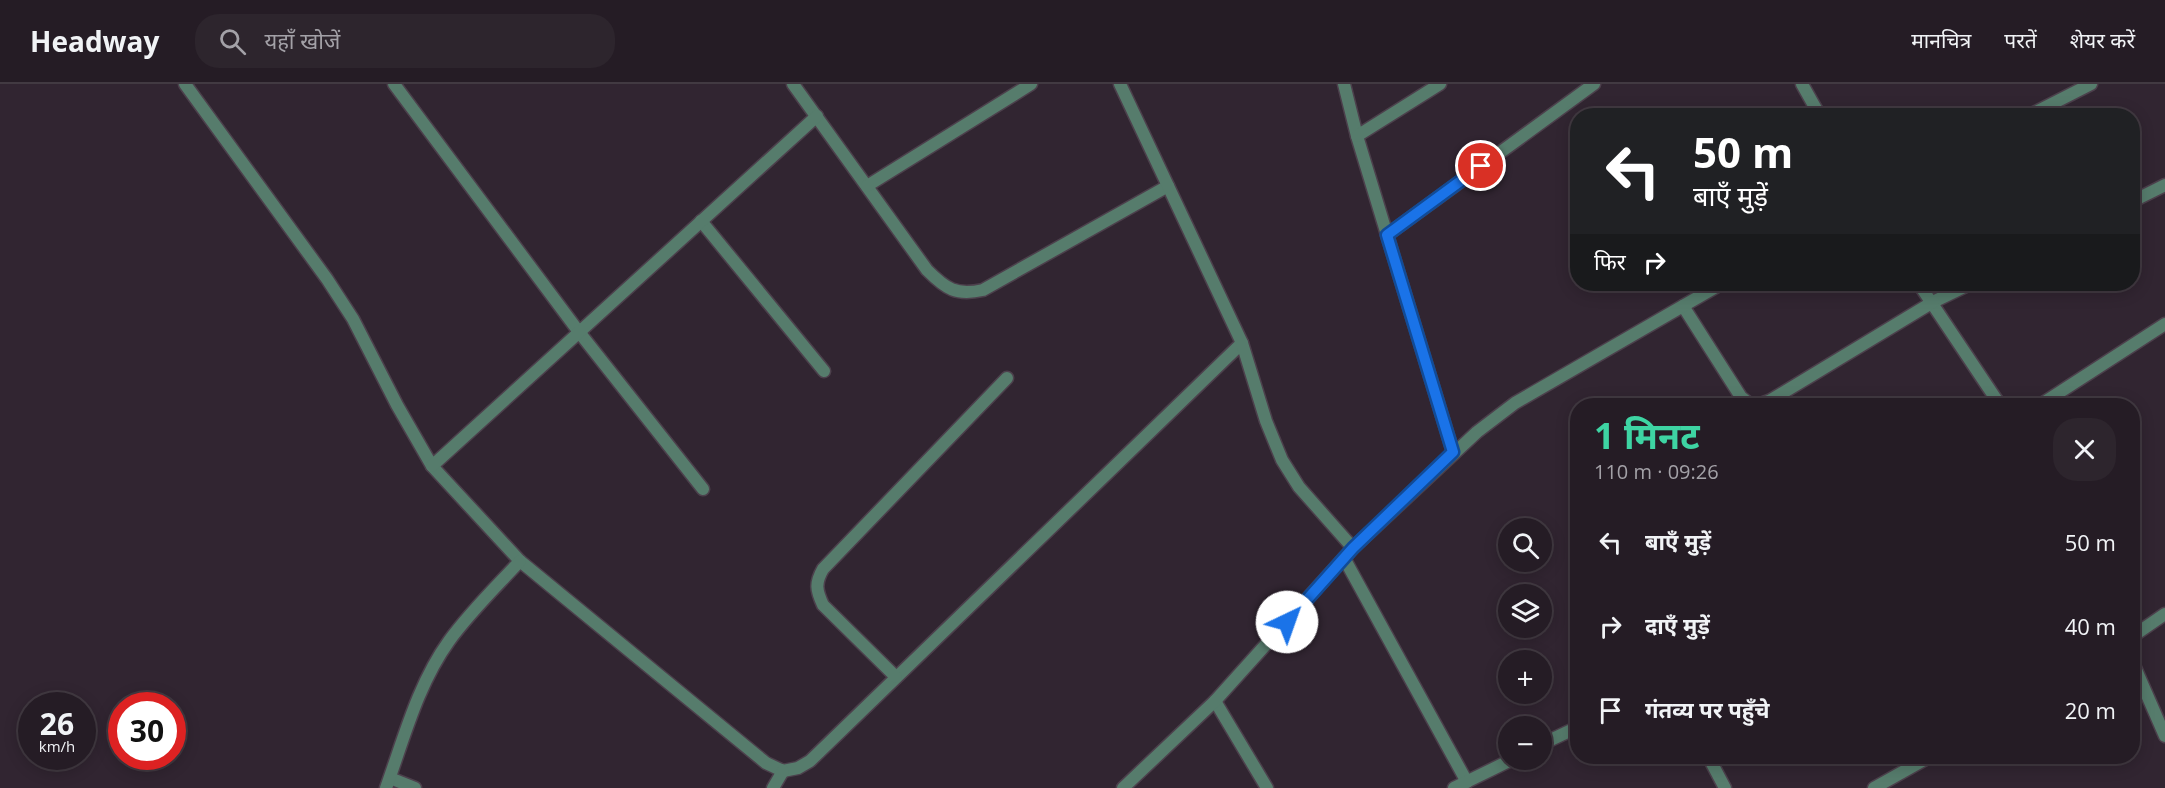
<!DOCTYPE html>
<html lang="hi">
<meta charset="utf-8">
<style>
:root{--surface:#251c25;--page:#2d252d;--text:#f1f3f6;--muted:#a3a1a7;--line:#423a42;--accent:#3ed4a3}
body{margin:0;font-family:"Open Sans","Noto Sans Devanagari",sans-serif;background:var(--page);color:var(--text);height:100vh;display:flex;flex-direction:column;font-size:22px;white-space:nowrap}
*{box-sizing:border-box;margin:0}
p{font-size:20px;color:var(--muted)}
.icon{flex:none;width:33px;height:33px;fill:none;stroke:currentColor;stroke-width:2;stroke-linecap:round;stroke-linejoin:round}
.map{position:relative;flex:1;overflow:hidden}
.drawer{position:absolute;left:1570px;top:314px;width:570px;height:366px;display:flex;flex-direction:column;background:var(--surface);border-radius:24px;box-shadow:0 3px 15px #0003,0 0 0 2px var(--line)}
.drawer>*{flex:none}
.hud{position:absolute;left:1570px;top:24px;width:570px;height:183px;border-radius:24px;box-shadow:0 3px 15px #0003,0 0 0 2px var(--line);background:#202124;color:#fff;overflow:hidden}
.fabs{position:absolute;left:1498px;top:434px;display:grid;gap:12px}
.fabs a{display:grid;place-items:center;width:54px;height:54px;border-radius:50%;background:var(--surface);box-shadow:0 3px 15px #0003,0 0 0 2px var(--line);font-size:30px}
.speed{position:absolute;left:18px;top:608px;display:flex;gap:12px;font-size:30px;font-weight:700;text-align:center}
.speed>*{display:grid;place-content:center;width:78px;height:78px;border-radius:50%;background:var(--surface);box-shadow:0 3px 15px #0003,0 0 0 2px var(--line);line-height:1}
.speed small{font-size:15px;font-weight:400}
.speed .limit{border:9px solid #d22;background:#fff;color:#111}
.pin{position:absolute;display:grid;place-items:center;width:51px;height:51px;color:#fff;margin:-26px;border:3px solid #fff;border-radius:50%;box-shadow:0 2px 6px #0007}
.me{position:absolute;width:66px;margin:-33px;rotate:42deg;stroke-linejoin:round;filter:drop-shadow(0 0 4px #0008)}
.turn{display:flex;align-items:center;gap:21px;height:126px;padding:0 24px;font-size:27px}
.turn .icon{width:78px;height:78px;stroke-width:2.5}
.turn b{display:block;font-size:42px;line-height:51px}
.then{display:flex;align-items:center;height:57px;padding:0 24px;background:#0003;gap:12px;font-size:22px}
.round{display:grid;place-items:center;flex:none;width:63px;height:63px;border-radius:24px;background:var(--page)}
.summary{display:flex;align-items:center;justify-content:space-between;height:102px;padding:0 24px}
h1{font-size:36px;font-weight:700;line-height:45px;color:var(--accent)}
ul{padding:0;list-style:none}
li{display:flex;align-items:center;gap:18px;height:84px;padding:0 24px}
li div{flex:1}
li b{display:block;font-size:22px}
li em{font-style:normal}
header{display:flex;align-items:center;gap:36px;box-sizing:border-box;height:84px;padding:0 30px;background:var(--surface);border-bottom:2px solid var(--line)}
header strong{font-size:28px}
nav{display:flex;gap:33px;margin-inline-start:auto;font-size:21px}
.search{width:420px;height:54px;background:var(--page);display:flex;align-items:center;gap:15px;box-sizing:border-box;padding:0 21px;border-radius:24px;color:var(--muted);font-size:22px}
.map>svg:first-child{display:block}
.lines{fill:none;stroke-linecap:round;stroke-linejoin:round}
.lane-casing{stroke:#4c404c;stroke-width:15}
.street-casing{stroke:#4c404c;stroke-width:15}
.lane{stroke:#567c6c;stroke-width:12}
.street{stroke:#567c6c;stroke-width:12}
.route-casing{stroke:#114b97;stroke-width:15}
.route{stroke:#1a73e8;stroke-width:10}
</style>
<header>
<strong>Headway</strong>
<div class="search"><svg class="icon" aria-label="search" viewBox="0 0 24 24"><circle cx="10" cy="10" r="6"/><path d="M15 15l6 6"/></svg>यहाँ खोजें</div>
<nav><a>मानचित्र</a><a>परतें</a><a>शेयर करें</a></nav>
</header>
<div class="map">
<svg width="2165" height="704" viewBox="0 0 2165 704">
<rect width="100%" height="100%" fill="#312531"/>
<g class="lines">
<defs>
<g id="lane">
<path d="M2133,117l32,-16"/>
<path d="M1933,218l37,-18"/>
<path d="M2040,321l125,-81"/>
<path d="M2133,552l32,-22"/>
</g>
<g id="street">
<path d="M185,0l142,195 26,40 44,86 35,61 88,95 246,202 17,8 15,-3 12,-7 432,-418"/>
<path d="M394,0l185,248 124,157"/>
<path d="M793,0l134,186c19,19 29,26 56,20l185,-104"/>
<path d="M1120,0l122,259 24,78 16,39 17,27 54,61"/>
<path d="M1344,0l13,52 96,316"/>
<path d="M1802,0l18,32"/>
<path d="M2028,32l63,-32"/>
<path d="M1357,52l83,-52"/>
<path d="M867,102l164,-102"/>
<path d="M701,137l123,150"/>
<path d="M1387,151l207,-151"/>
<path d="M1919,200l81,121"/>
<path d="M1683,222l58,91 10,8"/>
<path d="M1758,321l13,-5 162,-98"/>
<path d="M432,382l385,-350"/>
<path d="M1344,474l123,224"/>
<path d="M2133,579l32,73"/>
<path d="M896,593l-73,-72c-7,-15 -8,-22 0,-36l184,-191"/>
<path d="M1215,617l52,87"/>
<path d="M1542,660l36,-17"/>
<path d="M1708,672l17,32"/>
<path d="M390,694l25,10"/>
<path d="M386,704c18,-50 32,-104 63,-147 21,-29 47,-54 71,-80"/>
<path d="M773,704l10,-17"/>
<path d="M1123,704l92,-87 138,-153 124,-116 38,-29 206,-119"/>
<path d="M1454,704l59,-29"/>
<path d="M1874,704l57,-32"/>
</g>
</defs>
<use href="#lane" class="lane-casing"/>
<use href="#street" class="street-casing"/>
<use href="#lane" class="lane"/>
<use href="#street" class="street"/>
</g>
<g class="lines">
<defs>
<path id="route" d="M1287,538l66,-74 100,-96 -66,-217 94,-69"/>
</defs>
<use href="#route" class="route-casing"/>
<use href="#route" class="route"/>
</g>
</svg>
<div class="fabs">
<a><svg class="icon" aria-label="search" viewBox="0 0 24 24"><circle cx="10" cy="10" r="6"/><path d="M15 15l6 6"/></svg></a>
<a><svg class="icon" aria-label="layers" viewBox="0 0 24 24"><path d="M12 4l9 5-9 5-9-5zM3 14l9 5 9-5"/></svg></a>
<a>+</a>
<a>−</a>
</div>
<div class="speed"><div>26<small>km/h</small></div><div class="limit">30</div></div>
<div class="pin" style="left:1481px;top:82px;background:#d93025"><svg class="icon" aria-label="arrive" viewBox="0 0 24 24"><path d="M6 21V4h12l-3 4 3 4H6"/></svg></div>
<svg class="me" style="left:1287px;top:538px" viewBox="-20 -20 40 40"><circle r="19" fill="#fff"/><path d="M0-13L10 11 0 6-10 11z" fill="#1a73e8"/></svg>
<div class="hud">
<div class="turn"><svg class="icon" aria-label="left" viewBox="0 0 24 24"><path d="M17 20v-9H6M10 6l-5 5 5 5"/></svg><div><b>50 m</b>बाएँ मुड़ें</div></div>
<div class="then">फिर<svg class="icon" aria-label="right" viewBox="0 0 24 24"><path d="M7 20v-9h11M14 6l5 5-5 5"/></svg></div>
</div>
<section class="drawer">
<div class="summary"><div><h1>1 मिनट</h1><p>110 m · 09:26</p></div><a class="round"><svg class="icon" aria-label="close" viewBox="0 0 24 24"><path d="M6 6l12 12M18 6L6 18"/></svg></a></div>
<ul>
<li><svg class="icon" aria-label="left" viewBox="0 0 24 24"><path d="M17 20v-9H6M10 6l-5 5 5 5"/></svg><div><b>बाएँ मुड़ें</b></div><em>50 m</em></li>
<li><svg class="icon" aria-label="right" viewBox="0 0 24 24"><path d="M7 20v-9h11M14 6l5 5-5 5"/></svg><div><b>दाएँ मुड़ें</b></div><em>40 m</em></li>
<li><svg class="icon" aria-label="arrive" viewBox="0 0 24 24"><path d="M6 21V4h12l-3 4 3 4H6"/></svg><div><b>गंतव्य पर पहुँचे</b></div><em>20 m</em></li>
</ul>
</section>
</div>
